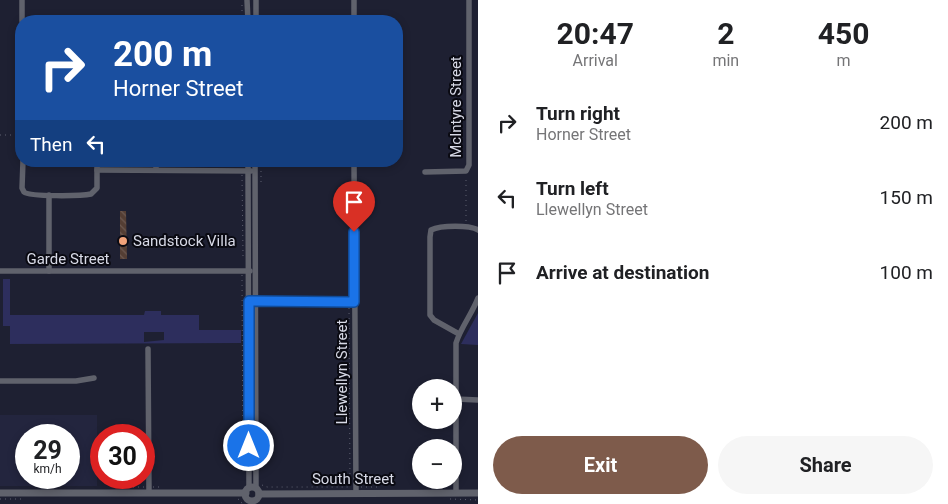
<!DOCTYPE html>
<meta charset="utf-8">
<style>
:root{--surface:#fff;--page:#f6f6f6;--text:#202124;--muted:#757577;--accent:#7e5b4b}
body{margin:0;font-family:Roboto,sans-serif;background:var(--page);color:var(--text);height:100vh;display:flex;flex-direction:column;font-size:19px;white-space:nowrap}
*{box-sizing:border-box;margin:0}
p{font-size:16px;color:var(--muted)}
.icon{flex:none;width:28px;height:28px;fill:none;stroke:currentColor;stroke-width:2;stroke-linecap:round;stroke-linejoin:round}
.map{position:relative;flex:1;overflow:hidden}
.sheet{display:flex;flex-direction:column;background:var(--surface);width:470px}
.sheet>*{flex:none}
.top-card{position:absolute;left:15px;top:15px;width:388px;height:152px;border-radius:20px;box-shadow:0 2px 8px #0003;background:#1a4fa0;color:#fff;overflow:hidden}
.tools{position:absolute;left:412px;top:379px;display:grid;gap:10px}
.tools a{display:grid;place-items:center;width:50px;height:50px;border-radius:50%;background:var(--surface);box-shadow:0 2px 8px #0003;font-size:25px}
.speed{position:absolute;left:15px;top:424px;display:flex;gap:10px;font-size:25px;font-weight:700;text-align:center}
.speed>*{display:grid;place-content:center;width:65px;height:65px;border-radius:50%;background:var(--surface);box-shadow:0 2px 8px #0003;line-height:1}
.speed small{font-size:12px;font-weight:400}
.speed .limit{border:8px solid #d22;background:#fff;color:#111}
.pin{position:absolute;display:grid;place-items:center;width:42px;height:42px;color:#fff;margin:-51px -21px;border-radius:50% 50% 50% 0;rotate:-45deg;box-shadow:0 0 5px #0007}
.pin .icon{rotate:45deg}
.me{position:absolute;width:55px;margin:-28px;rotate:0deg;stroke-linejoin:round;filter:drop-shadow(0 0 4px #0008)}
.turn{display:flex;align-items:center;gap:18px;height:105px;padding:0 15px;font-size:22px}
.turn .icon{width:65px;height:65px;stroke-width:2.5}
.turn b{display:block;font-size:35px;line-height:42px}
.then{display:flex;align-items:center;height:48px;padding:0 15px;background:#0003;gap:10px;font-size:19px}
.eta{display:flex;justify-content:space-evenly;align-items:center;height:85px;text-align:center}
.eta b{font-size:30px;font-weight:700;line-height:35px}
.primary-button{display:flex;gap:10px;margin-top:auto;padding:10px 15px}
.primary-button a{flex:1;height:58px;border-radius:30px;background:var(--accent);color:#fff;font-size:20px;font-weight:700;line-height:58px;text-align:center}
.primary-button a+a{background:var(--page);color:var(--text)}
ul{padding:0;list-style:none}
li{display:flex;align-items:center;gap:15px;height:75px;padding:0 15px}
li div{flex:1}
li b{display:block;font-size:19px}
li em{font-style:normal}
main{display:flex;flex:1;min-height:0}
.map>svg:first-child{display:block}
.built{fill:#23253e;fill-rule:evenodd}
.green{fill:#2d2e5d;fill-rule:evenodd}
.building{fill:url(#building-back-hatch)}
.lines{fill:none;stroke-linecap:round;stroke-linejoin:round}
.path{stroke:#5e6070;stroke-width:1;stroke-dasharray:1 4;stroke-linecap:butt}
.minor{stroke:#60626c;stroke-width:5.5}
.tertiary{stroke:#60626c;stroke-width:7}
.route-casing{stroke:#114b97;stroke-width:12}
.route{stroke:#1a73e8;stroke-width:9}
.poi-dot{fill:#f0a27a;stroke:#0a0a12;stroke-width:2}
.labels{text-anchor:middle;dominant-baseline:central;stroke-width:4;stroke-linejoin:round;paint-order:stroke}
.street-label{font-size:15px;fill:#d8dae7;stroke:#0a0a12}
.poi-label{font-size:15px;fill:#d8dae7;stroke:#0a0a12;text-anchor:start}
</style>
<main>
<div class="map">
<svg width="478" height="504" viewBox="0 0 478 504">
<defs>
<pattern id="building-back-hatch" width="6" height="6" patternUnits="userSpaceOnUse" patternTransform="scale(1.25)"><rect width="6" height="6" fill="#543e34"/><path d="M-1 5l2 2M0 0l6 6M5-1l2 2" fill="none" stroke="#6c5951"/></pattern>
</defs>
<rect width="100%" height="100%" fill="#1e2032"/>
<path class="built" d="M0,415h97v71h-97zM26,435h43v43h-43z"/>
<g class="green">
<path d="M3,279h7v36h134l1,-4h16v4h38v15h42v13l-231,1v-18h-7zM144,332h20v8l-20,2z"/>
<path d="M478,313v32l-17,-1z"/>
</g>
<path class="building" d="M120,211h6l1,48h-7z"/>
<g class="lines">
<g class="path">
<path d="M242,21v-16"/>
<path d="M0,135h21"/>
<path d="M242,161v5"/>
<path d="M261,161v22"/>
<path d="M242,175l1,81"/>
<path d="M466,221v-44"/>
<path d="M242,275l1,194"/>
<path d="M349,308l1,178"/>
<path d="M262,485l5,2h83"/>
<path d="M133,487h11"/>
<path d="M153,487h9"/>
<path d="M361,487h16"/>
<path d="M0,499h22"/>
<path d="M238,499l3,2 1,3"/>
<path d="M450,499l28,1"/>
</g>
<g class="minor">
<path d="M22,0v21"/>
<path d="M247,0l1,21"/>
<path d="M256,21v-21"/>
<path d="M354,21v-21"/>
<path d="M23,161l-1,27 2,4c6,5 58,4 67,2l6,-6v-27"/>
<path d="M156,161v9"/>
<path d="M248,161l1,327"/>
<path d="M255,161l1,327"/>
<path d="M354,161l2,332"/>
<path d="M97,170l154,1"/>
<path d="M425,172l41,-1 3,-6v-165"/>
<path d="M0,271h250"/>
<path d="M49,271v-76"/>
<path d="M252,301l102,1"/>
<path d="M459,334l-25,-14 -4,-5v-78l1,-7c10,-5 39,-5 47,0"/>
<path d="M148,349l1,144"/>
<path d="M0,381h76l18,-3"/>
<path d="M456,399l22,1"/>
<path d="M456,493v-150c5,-16 16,-29 22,-45"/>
<path d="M252,504v-3"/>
</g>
<g class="tertiary">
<circle cx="252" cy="494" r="7"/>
<path d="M0,493h246"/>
<path d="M259,494l219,-1"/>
</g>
</g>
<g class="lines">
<defs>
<path id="route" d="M249,446v-145l105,1v-70"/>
</defs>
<use href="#route" class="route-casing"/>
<use href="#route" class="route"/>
</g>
<circle class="poi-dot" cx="123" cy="241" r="5"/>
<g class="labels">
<g class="street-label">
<text transform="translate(456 107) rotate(-90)">McIntyre Street</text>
<text x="68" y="259">Garde Street</text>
<text transform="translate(342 372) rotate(-90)">Llewellyn Street</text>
<text x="353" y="479">South Street</text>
</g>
<g class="poi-label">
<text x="133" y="241">Sandstock Villa</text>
</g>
</g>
</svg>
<div class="tools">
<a>+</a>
<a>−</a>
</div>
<div class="speed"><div>29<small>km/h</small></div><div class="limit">30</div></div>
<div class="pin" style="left:354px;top:232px;background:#d93025"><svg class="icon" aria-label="arrive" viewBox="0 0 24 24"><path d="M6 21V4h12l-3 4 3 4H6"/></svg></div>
<svg class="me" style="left:249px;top:446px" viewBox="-20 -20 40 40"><circle r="17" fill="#1a73e8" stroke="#fff" stroke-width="3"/><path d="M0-11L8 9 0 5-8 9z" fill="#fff"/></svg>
<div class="top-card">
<div class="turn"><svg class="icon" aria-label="right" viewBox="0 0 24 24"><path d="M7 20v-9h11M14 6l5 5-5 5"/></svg><div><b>200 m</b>Horner Street</div></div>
<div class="then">Then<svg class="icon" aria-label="left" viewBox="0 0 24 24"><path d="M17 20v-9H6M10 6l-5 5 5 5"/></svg></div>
</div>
</div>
<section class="sheet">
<div class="eta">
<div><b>20:47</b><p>Arrival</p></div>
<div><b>2</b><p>min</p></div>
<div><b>450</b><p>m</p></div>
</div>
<ul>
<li><svg class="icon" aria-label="right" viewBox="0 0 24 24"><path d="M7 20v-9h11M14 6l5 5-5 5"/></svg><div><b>Turn right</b><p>Horner Street</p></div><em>200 m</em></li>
<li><svg class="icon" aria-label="left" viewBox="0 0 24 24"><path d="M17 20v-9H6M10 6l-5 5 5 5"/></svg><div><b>Turn left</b><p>Llewellyn Street</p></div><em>150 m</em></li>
<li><svg class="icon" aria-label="arrive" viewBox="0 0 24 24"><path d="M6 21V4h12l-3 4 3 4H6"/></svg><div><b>Arrive at destination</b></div><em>100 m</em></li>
</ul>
<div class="primary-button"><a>Exit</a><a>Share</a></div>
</section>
</main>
